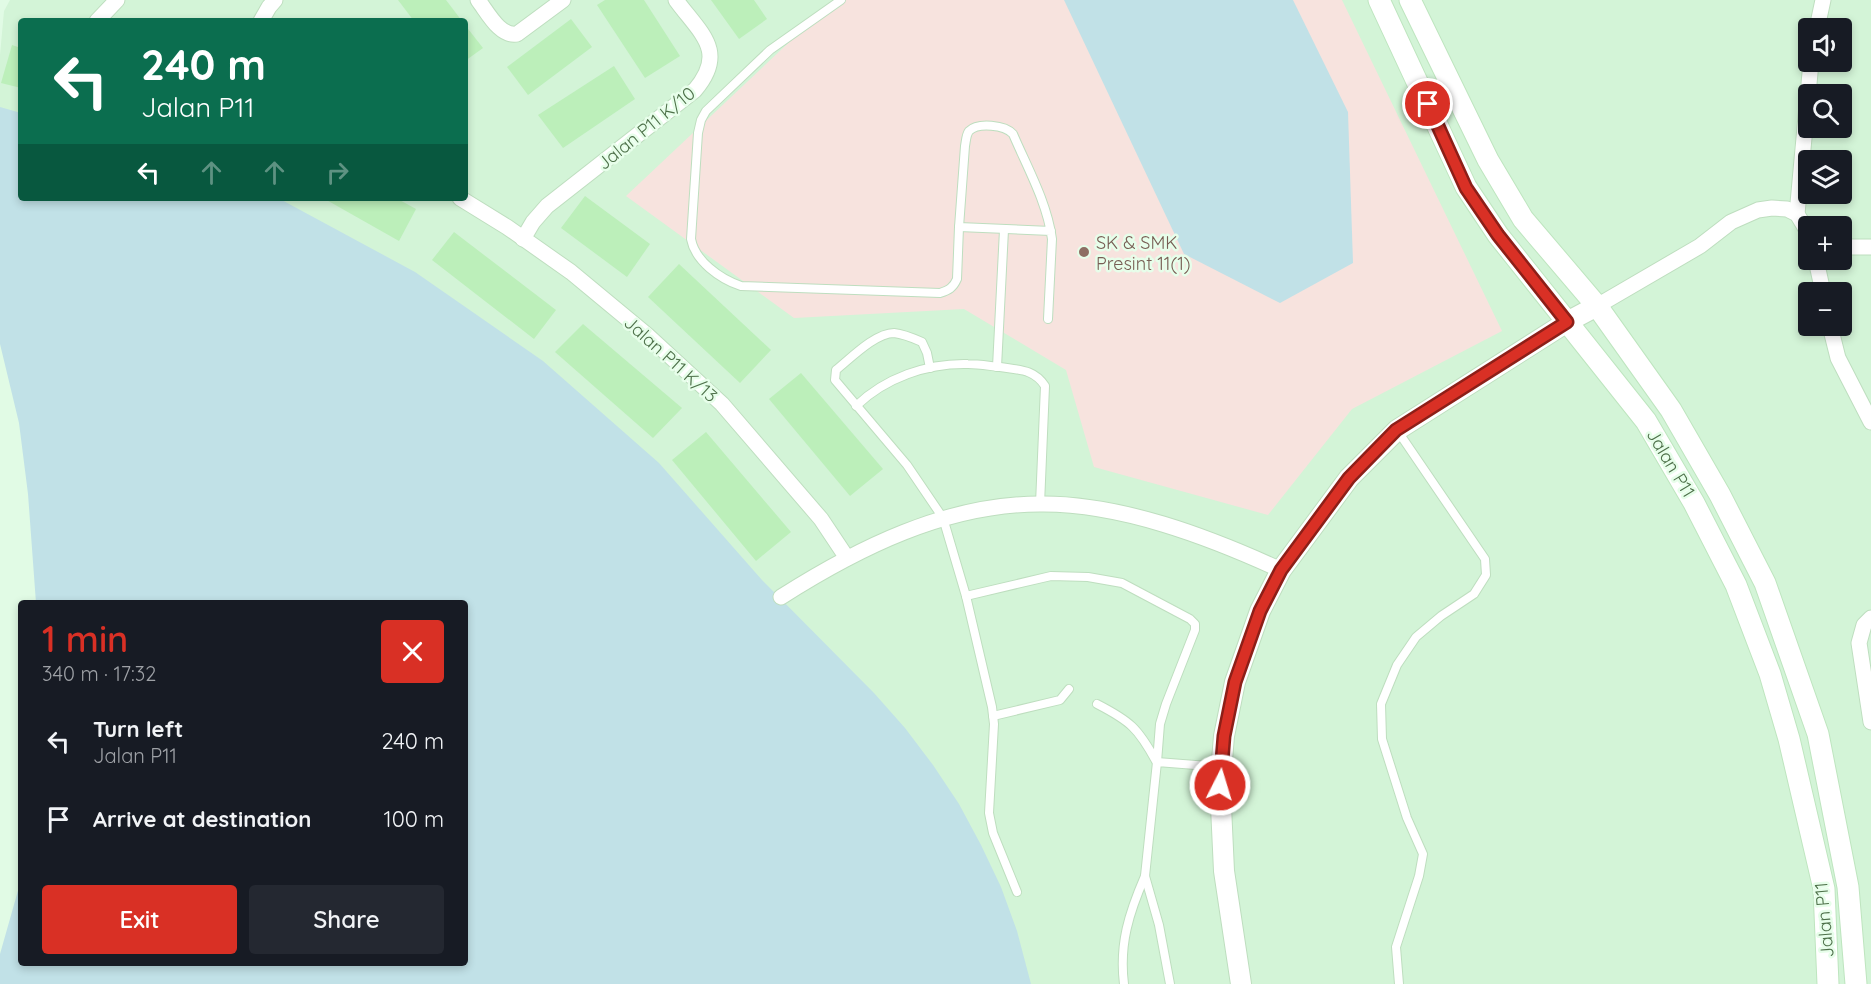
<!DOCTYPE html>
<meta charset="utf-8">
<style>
:root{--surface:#171b24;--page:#242831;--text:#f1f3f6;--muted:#9ea1a6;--accent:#d93025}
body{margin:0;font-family:Quicksand,sans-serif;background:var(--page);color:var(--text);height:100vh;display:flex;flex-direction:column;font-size:22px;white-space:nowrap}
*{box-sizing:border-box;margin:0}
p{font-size:20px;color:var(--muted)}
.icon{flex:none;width:33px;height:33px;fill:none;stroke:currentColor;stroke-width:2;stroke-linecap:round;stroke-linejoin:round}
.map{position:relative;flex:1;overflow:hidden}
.panel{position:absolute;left:18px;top:600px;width:450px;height:366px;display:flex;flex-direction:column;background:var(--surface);border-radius:6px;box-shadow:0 3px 9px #0003}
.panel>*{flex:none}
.guide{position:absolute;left:18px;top:18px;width:450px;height:183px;border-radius:6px;box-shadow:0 3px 9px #0003;background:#0b6e4f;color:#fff;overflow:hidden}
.tools{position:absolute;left:1798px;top:18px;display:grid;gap:12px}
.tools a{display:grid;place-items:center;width:54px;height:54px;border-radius:6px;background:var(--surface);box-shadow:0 3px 9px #0003;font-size:30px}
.pin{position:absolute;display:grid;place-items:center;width:51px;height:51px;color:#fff;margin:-26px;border:3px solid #fff;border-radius:50%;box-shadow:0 2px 6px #0007}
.me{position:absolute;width:66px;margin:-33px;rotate:5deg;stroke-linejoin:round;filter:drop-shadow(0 0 4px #0008)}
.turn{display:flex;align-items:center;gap:21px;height:126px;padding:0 24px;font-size:27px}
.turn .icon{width:78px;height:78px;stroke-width:2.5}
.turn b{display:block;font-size:42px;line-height:51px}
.lanes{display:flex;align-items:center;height:57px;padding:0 24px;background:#0003;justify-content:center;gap:30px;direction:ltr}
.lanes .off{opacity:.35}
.round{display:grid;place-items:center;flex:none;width:63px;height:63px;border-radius:6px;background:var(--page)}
.overview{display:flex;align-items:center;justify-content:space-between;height:102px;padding:0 24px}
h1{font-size:36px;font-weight:600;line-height:45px;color:var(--accent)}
.action{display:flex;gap:12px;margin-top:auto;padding:12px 24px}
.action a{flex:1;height:69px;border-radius:6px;background:var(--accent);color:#fff;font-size:24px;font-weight:600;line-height:69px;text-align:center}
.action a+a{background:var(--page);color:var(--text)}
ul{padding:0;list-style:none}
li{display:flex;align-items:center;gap:18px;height:78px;padding:0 24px}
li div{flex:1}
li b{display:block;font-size:22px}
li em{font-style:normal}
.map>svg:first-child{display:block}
.residential{fill:#d3f4d7;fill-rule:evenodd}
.education{fill:#f7e3de}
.green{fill:#c1e1e7}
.building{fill:#bcefba}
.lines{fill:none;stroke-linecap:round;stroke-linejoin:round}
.service-casing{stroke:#bedebf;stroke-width:10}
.minor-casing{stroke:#bedebf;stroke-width:17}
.tertiary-casing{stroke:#bedebf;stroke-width:22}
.secondary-casing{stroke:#bee5bf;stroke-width:23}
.service{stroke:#fff;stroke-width:8}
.minor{stroke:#fff;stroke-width:15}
.tertiary{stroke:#fff;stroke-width:20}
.secondary{stroke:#fff;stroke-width:21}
.route-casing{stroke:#8d1f18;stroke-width:15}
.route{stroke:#d93025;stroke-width:10}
.education-dot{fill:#8d6e63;stroke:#e7feea;stroke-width:2}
.labels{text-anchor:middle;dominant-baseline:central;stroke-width:5;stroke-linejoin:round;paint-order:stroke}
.street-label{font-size:18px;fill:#4d7049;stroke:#e7feea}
.education-label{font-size:18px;fill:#785e54;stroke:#e7feea;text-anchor:start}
</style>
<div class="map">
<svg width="1871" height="984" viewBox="0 0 1871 984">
<rect width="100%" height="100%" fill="#e1fbe5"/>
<path class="residential" d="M10,0h1861v984h-1850l4,-21h440v-360l-465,-333v-215l4,-44zM21,21h444v177h-444zM1809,28h33v34h-33zM1809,94h33v34h-33zM1809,160h33v34h-33zM1809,226h33v34h-33zM1809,292h33v34h-33z"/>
<path class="education" d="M834,0h508l160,331 -150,78 -84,106 -174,-48 -28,-97 -102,-61 -170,9 -168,-122z"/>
<g class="green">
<path d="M1064,0h229l55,112 5,151 -73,40 -96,-49z"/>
<path d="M0,107l21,6v85h257l137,74 128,89 116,102 103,117 112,113 31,35 28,37 26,39 22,41 20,42 16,44 14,53h-1031v-30l21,-74v83h444v-360h-429l-8,-109 -9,-71 -19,-79z"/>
</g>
<g class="building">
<path d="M398,0h48l16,21h-48z"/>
<path d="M605,0h39l36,56 -35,22 -48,-73z"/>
<path d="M711,0h43l13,19 -28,20z"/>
<path d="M571,19l21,28 -64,48 -21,-28z"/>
<path d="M465,25l18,23 -18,13z"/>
<path d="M12,45l9,3v40l-20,-5z"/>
<path d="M614,66l21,33 -72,49 -25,-33z"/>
<path d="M585,196l65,48 -23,33 -66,-49z"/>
<path d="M323,198h73l20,11 -17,32z"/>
<path d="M454,232l102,78 -22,29 -102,-79z"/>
<path d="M679,264l92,86 -31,33 -92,-86z"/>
<path d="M583,324l99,84 -29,30 -98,-86z"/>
<path d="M801,373l82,96 -33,27 -81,-97z"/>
<path d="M706,432l85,100 -35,29 -84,-101z"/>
</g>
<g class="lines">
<defs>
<g id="service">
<path d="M841,0l-71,50 -64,61 -5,9 -3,13 -7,106c4,22 29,40 50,47l199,7c9,-3 13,-5 17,-14l2,-52"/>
<path d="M1048,319l4,-80c-5,-37 -25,-72 -39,-105 -8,-9 -35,-12 -44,-3 -3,4 -3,10 -4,15l-6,81 92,4"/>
<path d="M997,367l7,-137"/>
<path d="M930,368l-3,-15 -5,-11c-9,-4 -18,-8 -28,-9 -19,0 -44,26 -58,37l-1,10 72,85 36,53 23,78 26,111 2,17 -5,89 4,20 24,59"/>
<path d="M856,406c29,-28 71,-43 112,-42 10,0 22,2 32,3 19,3 34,2 45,19l-5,118"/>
<path d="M1397,430l88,129 1,16 -12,19 -33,22 -25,21 -19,28 -16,39 1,35 25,79 16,36 -4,22 -23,71 3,37"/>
<path d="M966,596l85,-20 37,1 34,6 68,36 5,5v6l-29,74 -6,20 -3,38"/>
<path d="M1097,704c33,17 41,24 59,57"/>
<path d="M993,716l67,-16 9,-11"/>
<path d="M1124,984c-5,-40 5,-71 21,-108"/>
<path d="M1170,984l-11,-59 -14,-49 12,-114 64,5"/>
</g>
<g id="minor">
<path d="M478,0c10,13 22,37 39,34l46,-34"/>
<path d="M97,21l20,-21"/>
<path d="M261,21l8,-14 6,-7"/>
<path d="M1817,28l6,-28"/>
<path d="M460,198l47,29 64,45 76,63 75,69 99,115 26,39"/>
<path d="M1797,214l14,-152"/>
<path d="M523,239l10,-17 14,-16 148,-116c33,-39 5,-57 -19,-90"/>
<path d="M1842,247h29"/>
<path d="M1816,260l7,32"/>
<path d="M1597,306l103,-60 31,-24 27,-12 14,-2 15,1 10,5 12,20"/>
<path d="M1830,326l8,32 33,64"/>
<path d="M781,597c77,-49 165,-93 259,-93 80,-1 169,33 241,66"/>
<path d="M1871,618l-7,7 -5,18 12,79"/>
</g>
<path id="tertiary" d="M1241,984l-17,-113 -4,-86 4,-49 11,-54 25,-71 21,-41 68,-92 48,-48 170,-108 30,-16"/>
<g id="secondary">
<path d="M1379,0l87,187 32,48 148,186 48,82 42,82 34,89 19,65 35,150 4,95"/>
<path d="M1410,0l78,160 35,59 74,87 74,104 49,85 45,88 53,151 30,153 8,97"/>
</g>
</defs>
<use href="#service" class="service-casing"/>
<use href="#minor" class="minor-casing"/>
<use href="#tertiary" class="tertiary-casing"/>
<use href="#secondary" class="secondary-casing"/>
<use href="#service" class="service"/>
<use href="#minor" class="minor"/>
<use href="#tertiary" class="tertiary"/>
<use href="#secondary" class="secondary"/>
</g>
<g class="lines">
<defs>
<path id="route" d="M1220,785l4,-49 11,-54 25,-71 21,-41 68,-92 47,-48 171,-108 -69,-87 -32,-47 -38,-84"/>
</defs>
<use href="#route" class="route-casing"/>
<use href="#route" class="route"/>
</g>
<circle class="education-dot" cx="1084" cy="252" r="6"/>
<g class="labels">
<g class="street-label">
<text transform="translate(646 128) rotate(-39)">Jalan P11 K/10</text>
<text transform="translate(671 359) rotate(42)">Jalan P11 K/13</text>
<text transform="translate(1671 463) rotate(59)">Jalan P11</text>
<text transform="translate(1824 920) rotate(-95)">Jalan P11</text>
</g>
<g class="education-label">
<text x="1096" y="242">SK &amp; SMK<tspan x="1096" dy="21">Presint 11(1)</tspan></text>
</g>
</g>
</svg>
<div class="tools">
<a><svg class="icon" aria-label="sound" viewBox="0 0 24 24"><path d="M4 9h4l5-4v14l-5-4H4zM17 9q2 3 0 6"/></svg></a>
<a><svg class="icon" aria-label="search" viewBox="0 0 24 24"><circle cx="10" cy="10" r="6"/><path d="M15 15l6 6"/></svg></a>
<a><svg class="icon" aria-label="layers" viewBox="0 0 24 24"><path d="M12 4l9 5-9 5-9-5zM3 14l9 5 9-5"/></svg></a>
<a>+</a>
<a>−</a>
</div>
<div class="pin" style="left:1428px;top:104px;background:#d93025"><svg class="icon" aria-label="arrive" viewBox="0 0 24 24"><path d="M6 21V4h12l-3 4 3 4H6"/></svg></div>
<svg class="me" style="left:1220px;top:785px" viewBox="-20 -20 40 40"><circle r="17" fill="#d93025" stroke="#fff" stroke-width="3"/><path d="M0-11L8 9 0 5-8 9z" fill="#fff"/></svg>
<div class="guide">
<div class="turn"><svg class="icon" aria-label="left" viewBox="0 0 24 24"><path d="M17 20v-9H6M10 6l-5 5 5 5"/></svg><div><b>240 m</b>Jalan P11</div></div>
<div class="lanes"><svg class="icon" aria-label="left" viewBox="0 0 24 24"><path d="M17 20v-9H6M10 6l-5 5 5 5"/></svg><svg class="icon off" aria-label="ahead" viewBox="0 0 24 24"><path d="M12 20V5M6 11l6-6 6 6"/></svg><svg class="icon off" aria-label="ahead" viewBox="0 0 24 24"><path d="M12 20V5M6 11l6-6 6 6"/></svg><svg class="icon off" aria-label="right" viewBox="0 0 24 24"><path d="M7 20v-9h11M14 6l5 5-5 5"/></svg></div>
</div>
<section class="panel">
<div class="overview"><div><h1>1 min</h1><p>340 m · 17:32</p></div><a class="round" style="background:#d93025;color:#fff"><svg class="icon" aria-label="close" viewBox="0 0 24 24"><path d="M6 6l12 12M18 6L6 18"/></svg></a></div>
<ul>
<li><svg class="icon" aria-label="left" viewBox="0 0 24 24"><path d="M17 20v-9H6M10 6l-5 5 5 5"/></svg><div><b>Turn left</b><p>Jalan P11</p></div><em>240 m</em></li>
<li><svg class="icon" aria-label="arrive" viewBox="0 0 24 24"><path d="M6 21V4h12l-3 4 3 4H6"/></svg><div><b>Arrive at destination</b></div><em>100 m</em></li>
</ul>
<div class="action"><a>Exit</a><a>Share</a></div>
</section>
</div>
